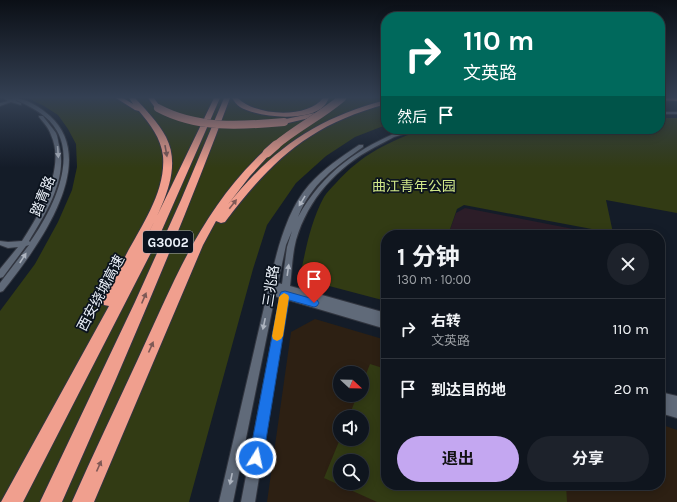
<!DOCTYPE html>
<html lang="zh">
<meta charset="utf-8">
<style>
:root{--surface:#0f151e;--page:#1d222b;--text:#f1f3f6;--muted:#9b9fa4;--line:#2f343c;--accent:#c4a7f1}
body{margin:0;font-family:Karla,"Noto Sans SC",sans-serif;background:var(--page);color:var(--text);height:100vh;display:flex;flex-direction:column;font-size:15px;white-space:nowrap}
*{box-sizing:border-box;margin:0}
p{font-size:13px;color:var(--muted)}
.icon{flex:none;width:22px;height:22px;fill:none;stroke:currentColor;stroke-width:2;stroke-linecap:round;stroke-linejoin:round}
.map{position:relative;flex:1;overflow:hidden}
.side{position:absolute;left:381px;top:230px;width:284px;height:260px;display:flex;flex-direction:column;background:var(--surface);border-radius:16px;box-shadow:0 2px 10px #0003,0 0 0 1px var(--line)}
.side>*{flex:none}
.hud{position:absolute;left:381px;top:12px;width:284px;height:122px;border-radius:16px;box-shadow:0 2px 10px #0003,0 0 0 1px var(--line);background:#00695c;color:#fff;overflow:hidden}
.needle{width:26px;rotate:112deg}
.buttons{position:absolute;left:333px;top:366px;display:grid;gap:8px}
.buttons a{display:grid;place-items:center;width:36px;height:36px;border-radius:50%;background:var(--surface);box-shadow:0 2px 10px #0003,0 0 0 1px var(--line);font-size:20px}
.pin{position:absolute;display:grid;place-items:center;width:34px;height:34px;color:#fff;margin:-41px -17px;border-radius:50% 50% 50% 0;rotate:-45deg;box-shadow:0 0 4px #0007}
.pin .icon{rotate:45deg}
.me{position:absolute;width:44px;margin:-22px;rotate:10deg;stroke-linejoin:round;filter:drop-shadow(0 0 3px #0008)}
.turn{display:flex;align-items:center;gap:14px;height:84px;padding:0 16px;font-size:18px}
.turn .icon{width:52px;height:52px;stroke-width:2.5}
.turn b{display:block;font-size:28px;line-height:34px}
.then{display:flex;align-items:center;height:38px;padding:0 16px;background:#0003;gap:8px;font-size:15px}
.round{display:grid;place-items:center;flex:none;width:42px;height:42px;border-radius:21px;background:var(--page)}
.head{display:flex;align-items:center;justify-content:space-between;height:68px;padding:0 16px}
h1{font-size:24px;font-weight:700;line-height:30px}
.action{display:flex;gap:8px;margin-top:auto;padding:8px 16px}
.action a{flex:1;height:46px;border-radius:24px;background:var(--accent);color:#111;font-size:16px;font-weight:700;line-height:46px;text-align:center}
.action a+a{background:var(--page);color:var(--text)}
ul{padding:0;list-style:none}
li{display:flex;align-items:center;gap:12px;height:60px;padding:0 16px;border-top:1px solid var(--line)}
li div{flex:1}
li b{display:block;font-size:15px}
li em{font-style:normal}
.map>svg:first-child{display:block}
.industrial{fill:#2c1d28}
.education{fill:#2d2013;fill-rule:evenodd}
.green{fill:#323b14;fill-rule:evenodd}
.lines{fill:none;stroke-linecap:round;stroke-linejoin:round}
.minor-casing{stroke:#31353f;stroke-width:2}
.highway-casing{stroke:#31353f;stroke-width:2}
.minor{fill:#606a79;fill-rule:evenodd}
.highway{fill:#f09f8e;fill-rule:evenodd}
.highway-bridge-far1-casing{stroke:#31353f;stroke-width:8;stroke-linecap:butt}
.highway-bridge-casing{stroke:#31353f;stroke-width:10;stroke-linecap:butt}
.highway-bridge-far1{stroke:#f09f8e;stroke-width:8}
.highway-bridge{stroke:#f09f8e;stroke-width:9}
.oneway{fill:#7e5956}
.oneway2{fill:#aeb5c0}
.route{fill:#1a73e8;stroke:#114b97}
.slow{fill:#f59e0b}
.labels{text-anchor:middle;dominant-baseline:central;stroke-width:3.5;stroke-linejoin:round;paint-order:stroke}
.shield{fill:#0b131e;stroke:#a9b0b9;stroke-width:1}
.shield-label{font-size:13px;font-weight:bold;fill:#edf3fb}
.park-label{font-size:14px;fill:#d0e789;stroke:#0b131e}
.street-label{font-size:14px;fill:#edf3fb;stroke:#0b131e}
</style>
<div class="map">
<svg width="677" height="502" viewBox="0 0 677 502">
<rect width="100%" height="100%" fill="#141c28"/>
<path class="industrial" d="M465,208l139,27h-156l8,-22z"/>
<path class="education" d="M315,319l71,21v145h274v-61l17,6v72h-410l24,-170zM340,373h22v22h-22zM340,417h22v22h-22zM340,461h22v22h-22z"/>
<g class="green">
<path d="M28,98h358v27l-31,12 -29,19 -30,27 -29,42 -14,44 -64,233h-189v-191l35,-47 23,-42 14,-32 5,-23 -1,-23 -8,-15 -10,-14 -14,-9z"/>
<path d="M660,118h17v95l-71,-13 7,33 -149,-28 -7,4 -9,26h-62v66l-72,-19 -12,-15c5,-24 10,-48 22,-70 3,-5 8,-10 12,-14 26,-29 52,-41 88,-54h236z"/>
<path d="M370,364l16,5v116h180l1,17h-190l-53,-24 16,-39h22v-22h-13l8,-22h5v-11zM340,461h22v22h-22z"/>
</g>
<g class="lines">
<defs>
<g id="minor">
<path d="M3,98l9,1 1,-1c13,0 28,10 37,18 52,47 -16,136 -47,175l-3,1v-9l29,-38 -3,1 -23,31 -3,1v-9l18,-22 -10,1 -8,-3v-4l8,1 14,-1c18,-27 44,-74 29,-106 -2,-7 -8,-13 -12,-18v-1h4c4,6 9,11 13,17 2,4 2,9 3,12 9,34 -13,68 -30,96l1,1c20,-28 46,-78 27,-111 -8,-15 -25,-24 -41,-31v1l5,2v2l-10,-3 -11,4v-3l8,-2z"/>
<rect x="660" y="112" width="17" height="2"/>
<path d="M406,129h8c-6,4 -14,6 -20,8 -6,3 -13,7 -19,10 -38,20 -67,52 -79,93 -4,15 -4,31 -6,46l96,27v8l-97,-28 97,28v8l-98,-29 -33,202h-14l39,-204 -5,-2 -42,206h-14l50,-216 -1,-2 2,-2c7,-32 17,-72 39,-97 14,-16 32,-28 50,-40h4v2c-28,20 -52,37 -65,70 25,-45 61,-70 108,-88zM292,231l-5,16 -5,37 -4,-1 8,-38z"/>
<path d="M660,392l17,4v22l-17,-5z"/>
</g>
<g id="highway">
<path d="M116,98h7l10,6 -4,-6h6c11,12 23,24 31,39 18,35 -8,76 -23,108l71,-147h6l-62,141 -135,263h-22l108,-196 -5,-1 -2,-4c8,-15 16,-31 24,-46 16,-30 40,-64 37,-99 -2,-18 -13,-32 -24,-45l-4,-1z"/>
<path d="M148,98h6l7,10 -1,1h-4z"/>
<path d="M224,98h6c-51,137 -109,271 -168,404h-22l95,-200 46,-102z"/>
<path d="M232,98h6c17,18 70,21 85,0h6c-1,2 -3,6 -5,8 -15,16 -66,12 -84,1 -3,-2 -6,-6 -8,-9z"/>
<path d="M660,98h17v3l-17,-1z"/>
<path d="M386,100v4c-77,21 -114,56 -161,118l-4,1 -5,-2 -13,24 -109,257h-22c21,-48 44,-95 66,-143 36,-77 62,-148 126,-208l3,-1 4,3 -21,23 -24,31c45,-57 90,-89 160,-107z"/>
<path d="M324,111l4,2 -2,1 -42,10 -4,-2 1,-2z"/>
</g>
</defs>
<use href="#minor" class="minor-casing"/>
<use href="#highway" class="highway-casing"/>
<use href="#minor" class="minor"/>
<use href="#highway" class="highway"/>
<defs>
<g id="highway-bridge-far1">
<path d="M158,108c39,21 83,18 126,14"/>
<path d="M275,146c21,-18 46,-30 67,-48"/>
</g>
<path id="highway-bridge" d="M267,153l9,-8"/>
</defs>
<use href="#highway-bridge-far1" class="highway-bridge-far1-casing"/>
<use href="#highway-bridge" class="highway-bridge-casing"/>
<use href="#highway-bridge-far1" class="highway-bridge-far1"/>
<use href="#highway-bridge" class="highway-bridge"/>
</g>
<defs><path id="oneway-solid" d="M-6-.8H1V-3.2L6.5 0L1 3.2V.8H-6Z"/></defs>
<g class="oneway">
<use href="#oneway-solid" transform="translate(166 151) rotate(80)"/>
<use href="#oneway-solid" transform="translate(233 204) rotate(-52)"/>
<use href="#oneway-solid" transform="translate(144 298) rotate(-67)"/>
<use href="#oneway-solid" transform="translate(151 347) rotate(-66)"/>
<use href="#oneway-solid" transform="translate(99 466) rotate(-66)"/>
</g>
<g class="oneway2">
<use href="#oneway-solid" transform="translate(58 152) rotate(86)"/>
<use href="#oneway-solid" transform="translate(302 201) rotate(121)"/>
<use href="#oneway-solid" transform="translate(23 258) rotate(-57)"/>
<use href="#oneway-solid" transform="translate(288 270) rotate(-82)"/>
<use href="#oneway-solid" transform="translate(264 324) rotate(102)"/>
<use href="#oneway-solid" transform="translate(231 479) rotate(102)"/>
</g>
<linearGradient id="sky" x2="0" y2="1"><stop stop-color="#0b0f16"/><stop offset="0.58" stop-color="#344053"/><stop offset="1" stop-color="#344053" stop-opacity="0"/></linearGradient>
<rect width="677" height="168" fill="url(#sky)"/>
<path class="route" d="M285,291l32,9 2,3 -2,3 -3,1 -25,-7 -26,158 -2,6 -5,2 -5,-2 -2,-6 31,-164 1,-2z"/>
<path class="slow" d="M284,293l4,2 1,2 -6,39 -2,3 -4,2 -4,-2 -1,-3 7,-39 2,-2z"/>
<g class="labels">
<rect class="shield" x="143" y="231" width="50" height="22" rx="3"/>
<g class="shield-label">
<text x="168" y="242">G3002</text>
</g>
<g class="park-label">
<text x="414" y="186">曲江青年公园</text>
</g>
<g class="street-label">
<text transform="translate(43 196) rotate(-68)">踏青路</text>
<text transform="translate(271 286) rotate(-81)">三兆路</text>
<text transform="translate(101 293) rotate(-62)">西安绕城高速</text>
</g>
</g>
</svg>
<div class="buttons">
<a><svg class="needle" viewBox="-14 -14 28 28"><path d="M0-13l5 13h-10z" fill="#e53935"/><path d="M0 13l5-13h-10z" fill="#9b9fa4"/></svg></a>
<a><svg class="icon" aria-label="sound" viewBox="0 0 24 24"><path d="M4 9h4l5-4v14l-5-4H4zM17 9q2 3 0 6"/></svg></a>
<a><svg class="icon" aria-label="search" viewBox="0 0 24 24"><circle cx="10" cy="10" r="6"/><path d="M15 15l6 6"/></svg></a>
</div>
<div class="pin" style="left:314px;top:303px;background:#d93025"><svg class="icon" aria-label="arrive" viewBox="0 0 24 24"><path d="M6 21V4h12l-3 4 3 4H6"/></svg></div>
<svg class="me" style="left:256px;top:458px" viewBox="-20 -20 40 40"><circle r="17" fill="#1a73e8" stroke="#fff" stroke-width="3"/><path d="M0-11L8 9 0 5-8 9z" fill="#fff"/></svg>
<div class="hud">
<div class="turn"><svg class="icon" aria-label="right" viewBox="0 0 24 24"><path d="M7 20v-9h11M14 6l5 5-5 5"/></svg><div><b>110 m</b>文英路</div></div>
<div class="then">然后<svg class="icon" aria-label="arrive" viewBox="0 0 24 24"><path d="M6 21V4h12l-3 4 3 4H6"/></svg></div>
</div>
<section class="side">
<div class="head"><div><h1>1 分钟</h1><p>130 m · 10:00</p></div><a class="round"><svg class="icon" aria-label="close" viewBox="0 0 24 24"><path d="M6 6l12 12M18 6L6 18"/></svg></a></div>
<ul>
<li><svg class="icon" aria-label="right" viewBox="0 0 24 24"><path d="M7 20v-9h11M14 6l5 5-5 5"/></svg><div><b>右转</b><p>文英路</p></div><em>110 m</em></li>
<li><svg class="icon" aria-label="arrive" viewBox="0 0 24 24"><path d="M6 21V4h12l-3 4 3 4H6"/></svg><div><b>到达目的地</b></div><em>20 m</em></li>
</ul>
<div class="action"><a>退出</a><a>分享</a></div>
</section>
</div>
